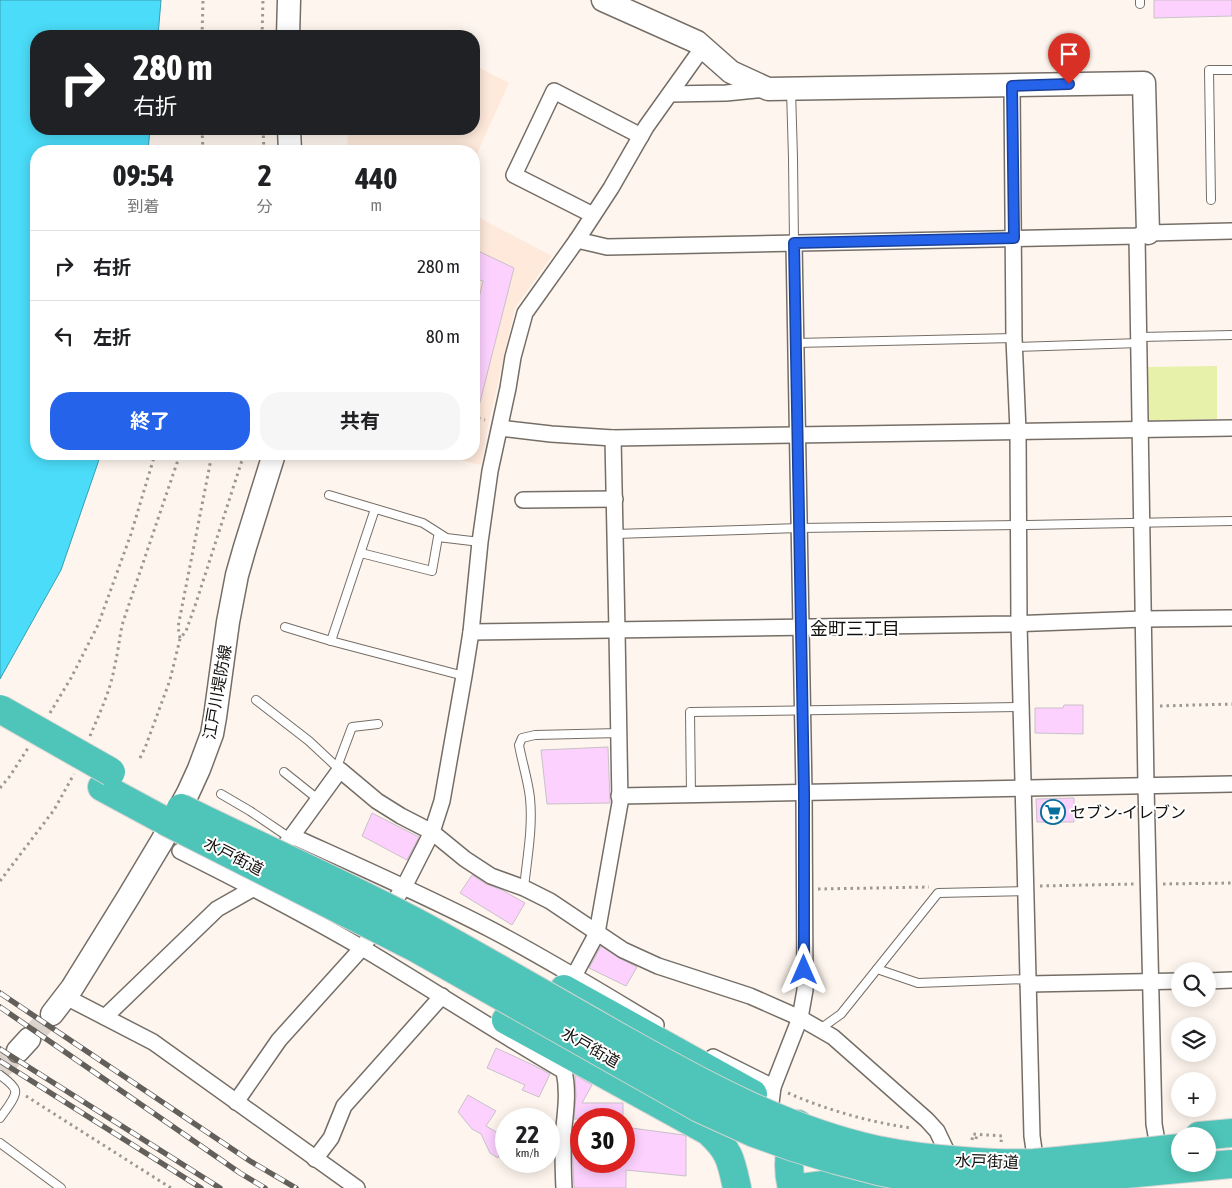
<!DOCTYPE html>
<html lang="ja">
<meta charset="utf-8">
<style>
:root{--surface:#fff;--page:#f6f6f6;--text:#202124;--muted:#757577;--line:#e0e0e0;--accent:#2563eb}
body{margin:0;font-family:"Asap Condensed","Noto Sans JP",sans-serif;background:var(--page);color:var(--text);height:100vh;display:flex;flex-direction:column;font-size:19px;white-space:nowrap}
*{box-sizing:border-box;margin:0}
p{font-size:16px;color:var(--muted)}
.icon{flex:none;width:28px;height:28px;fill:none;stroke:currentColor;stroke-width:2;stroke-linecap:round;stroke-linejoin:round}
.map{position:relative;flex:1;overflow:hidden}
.drawer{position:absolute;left:30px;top:145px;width:450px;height:315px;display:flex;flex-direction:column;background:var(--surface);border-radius:20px;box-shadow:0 2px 12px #0003}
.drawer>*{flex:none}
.hud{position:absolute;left:30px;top:30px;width:450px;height:105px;border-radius:20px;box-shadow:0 2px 12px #0003;background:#202124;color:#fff;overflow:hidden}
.buttons{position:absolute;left:1171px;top:962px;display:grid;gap:10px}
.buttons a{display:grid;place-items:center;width:45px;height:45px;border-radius:50%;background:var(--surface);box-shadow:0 2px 12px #0003;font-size:25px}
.speed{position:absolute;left:495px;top:1108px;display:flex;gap:10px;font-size:25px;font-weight:700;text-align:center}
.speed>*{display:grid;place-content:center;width:65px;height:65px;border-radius:50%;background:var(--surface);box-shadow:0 2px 12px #0003;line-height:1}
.speed small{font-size:12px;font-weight:400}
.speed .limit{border:8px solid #d22;background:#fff;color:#111}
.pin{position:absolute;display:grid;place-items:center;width:42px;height:42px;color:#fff;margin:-51px -21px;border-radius:50% 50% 50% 0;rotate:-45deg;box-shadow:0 0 5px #0007}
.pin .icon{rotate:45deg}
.me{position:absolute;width:55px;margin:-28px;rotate:0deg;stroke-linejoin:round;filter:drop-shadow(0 0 4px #0008)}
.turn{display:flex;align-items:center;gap:18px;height:105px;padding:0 20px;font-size:22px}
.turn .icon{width:65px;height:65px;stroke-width:2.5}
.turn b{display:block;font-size:35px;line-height:42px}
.eta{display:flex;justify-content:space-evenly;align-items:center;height:85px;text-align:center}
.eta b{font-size:30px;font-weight:700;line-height:35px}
.primary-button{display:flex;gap:10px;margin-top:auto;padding:10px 20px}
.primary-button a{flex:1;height:58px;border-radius:20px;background:var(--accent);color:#fff;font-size:20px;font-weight:700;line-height:58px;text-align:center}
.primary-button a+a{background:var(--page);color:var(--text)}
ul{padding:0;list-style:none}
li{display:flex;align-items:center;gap:15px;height:70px;padding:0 20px;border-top:1px solid var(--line)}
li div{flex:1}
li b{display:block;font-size:19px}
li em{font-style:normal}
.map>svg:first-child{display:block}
.education{fill:#fee9db}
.green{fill:#e7f1aa}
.water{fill:#4adcf8;stroke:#399eb2}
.building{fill:#fcd1fe;stroke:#c9c1c9}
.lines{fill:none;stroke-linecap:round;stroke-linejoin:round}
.secondary-tunnel{stroke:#dbd3cc;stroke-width:22;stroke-dasharray:22 11;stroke-linecap:butt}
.lane-casing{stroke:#756e67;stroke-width:10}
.street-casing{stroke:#756e67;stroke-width:18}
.secondary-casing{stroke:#756e67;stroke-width:25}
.highway-casing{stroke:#d4d4d3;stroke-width:30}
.path{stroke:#9e9893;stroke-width:3;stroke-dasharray:2.5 4;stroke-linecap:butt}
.lane{stroke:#fff;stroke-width:8}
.street{stroke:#fff;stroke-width:15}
.secondary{stroke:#fff;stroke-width:22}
.highway{stroke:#4ec5b8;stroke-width:28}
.rail-casing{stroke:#635f5a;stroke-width:5.5}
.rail{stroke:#fff;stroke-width:4;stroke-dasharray:11;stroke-linecap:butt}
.highway-bridge-casing{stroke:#d4d4d3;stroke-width:30;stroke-linecap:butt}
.path-bridge{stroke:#9e9893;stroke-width:3;stroke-dasharray:2.5 4;stroke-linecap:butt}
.highway-bridge{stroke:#4ec5b8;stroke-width:28}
.route-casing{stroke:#184099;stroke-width:12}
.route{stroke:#2563eb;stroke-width:9}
.labels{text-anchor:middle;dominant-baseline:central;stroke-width:4;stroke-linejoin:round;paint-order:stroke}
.street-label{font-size:16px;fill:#120f0d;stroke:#fff}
.poi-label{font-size:16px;fill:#120f0d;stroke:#fff;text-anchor:start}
.neighbourhood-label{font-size:18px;fill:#120f0d;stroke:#fff}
</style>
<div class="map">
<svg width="1232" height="1188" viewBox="0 0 1232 1188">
<rect width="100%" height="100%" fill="#fef6ee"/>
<g class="education">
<path d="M474,65l35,18 -35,77v-9h-127l1,-22h126z"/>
<path d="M474,215l78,41 -37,52 -26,114 -8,43 -45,-11h38z"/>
</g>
<path class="green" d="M1217,366v53l-72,2 -2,-54z"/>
<path class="water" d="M0,0h161l-3,36h-122v93h114l-2,22h-112v303h65l-40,116 -61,109z"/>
<g class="building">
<path d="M1154,0h78v16l-78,2z"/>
<path d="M474,249l40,19 -35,138 -5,-1v-86l9,-38 -9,-3z"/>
<path d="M1064,705h19v29l-48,-1v-25h28z"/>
<path d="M608,747l2,56 -63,1 -6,-54z"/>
<path d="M1074,798v24h-37l-1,-23z"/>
<path d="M372,813l47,24 -12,23 -45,-24z"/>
<path d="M472,875l14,9 16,6 23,13 -13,22 -52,-32z"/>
<path d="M601,946l18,12 18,9 -11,19 -37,-18z"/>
<path d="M496,1048l35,16 19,10 -11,23 -17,-7 3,-5 -38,-17z"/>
<path d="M575,1075l17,10 -10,18h41v16h-49l2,-23z"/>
<path d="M468,1095l28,16 -10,15 19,11 -7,21 -8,-5 -9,-19 -9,-5 -14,-17z"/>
<path d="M624,1127l60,8 2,2v39l-60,-6v18h-52l-2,-44 9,2v15h43z"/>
</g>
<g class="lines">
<g class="secondary-tunnel">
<path d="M29,1039l23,-25"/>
<path d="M0,1069l18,-18"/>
</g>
<defs>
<g id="lane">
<path d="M1140,0v4"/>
<path d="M791,90l2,68 1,85"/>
<path d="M1211,200l-2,-130h23"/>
<path d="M1140,337l92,-2"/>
<path d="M796,343l218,-5"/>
<path d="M1015,347l125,-4"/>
<path d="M329,495l94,28 22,14"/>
<path d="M375,509l-44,132 133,35"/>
<path d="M615,534l184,-6 228,-3 205,-4"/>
<path d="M361,553l71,18 6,-34 42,5"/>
<path d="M285,627l46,14"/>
<path d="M256,700l53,41 31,29"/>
<path d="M337,767l15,-40 26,-3"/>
<path d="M284,772l35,28"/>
<path d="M221,794l29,17 40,27"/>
<path d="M691,794l-1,-82 332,-5"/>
<path d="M524,888c3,-30 9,-60 6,-90 -2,-18 -8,-36 -11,-53l3,-7 13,-3 84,-2"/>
<path d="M877,969l41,14 110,-4"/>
<path d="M820,1029l21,-15 97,-121 87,-2"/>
<path d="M0,1075c5,4 13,9 15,15 2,7 -11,22 -15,28"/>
<path d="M0,1143l61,45"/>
</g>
<g id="street">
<path d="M1012,86l2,252 4,93 1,193 13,512 3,21"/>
<path d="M670,94l56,-1 40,-4"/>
<path d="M593,215l-79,-40 40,-84 87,45"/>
<path d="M1137,236l9,550 8,338 3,17"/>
<path d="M577,240l30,7 530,-11 11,-3 84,-2"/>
<path d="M500,428l51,6 62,4 619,-10"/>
<path d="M523,500l92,-1"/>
<path d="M471,632l541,-8 132,-5 88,-1"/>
<path d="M619,796l613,-12"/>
<path d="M292,836c66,30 132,59 196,92 58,30 113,64 168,97"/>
<path d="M180,851c62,31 124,63 184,98 67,40 133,83 200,122 5,22 1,44 -1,66 0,17 0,34 1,51"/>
<path d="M574,976l23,-43 23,-130 -3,-172 -4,-193"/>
<path d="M1208,981l24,-1"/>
<path d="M1028,984l152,-3"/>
<path d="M66,997l87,45 204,146"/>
<path d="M105,1017l112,-108 37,-21 86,-118 37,31 24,15 31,16 33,27 26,17 33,12 26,13 73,49 35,16 92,30 50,22 33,19 94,83 10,11 10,21"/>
<path d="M713,1057l60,30"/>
<path d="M236,1102l43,-62 83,-92 42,-61 28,-55 10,-31 22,-125 7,-44 9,-90 10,-71 18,-83 5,-31 12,-44 52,-73 34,-52 35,-61 57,-80"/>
<path d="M771,1103l2,-16 27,-69 5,-28 -1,-198 -10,-549"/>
<path d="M315,1159l16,-21 13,-32 98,-110"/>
</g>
<g id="secondary">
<path d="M603,0l94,42 34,30 37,17 376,-6 4,150"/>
<path d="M288,36l1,-36"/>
<path d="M289,129l1,22"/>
<path d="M52,1014l20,-26 57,-92 33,-55 26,-48 11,-24 13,-35 3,-17 13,-95 9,-47 8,-28 29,-93"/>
<path d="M18,1051l11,-12"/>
</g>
<g id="highway">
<path d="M102,787l63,34"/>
<path d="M564,989l189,105"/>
<path d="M506,1020l202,111c22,20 23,29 29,57"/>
<path d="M1199,1136l33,-3"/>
<path d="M792,1188c-6,-23 -3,-43 6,-64"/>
<path d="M800,1188l95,-12"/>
</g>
</defs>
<use href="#lane" class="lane-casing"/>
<use href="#street" class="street-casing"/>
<use href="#secondary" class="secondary-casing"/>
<use href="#highway" class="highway-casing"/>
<g class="path">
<path d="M202,36l1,-36"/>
<path d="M262,36l1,-36"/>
<path d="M202,129l1,22"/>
<path d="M263,129l1,22"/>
<path d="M478,418l7,2"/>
<path d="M180,638l-2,-11 34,-173"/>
<path d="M1160,706l72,-2"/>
<path d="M50,713l21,-35 27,-53 33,-91 24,-80"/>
<path d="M90,736c9,-22 20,-44 24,-67 4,-15 5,-31 9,-47l57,-168"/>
<path d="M140,758l5,-10 25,-68 10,-41 6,-8 10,-28 48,-149"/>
<path d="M0,788l10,-12 18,-28"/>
<path d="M0,881l54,-71 20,-36"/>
<path d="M1163,884l69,-1"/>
<path d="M1040,886l94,-2"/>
<path d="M818,889l111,-2"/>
<path d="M788,1093c39,17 81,29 123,35"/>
<path d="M26,1096l145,92"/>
<path d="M976,1139l1,-6"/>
</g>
<use href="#lane" class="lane"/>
<use href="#street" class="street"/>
<use href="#secondary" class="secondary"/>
<use href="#highway" class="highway"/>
<defs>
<g id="rail">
<path d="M0,993l250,168 46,27"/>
<path d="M0,1007l240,166 25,15"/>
<path d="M0,1049l220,139"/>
<path d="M0,1061l201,127"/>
</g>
</defs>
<use href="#rail" class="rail-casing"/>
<use href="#rail" class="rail"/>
<defs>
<g id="highway-bridge">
<path d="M0,709l111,63"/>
<path d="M181,808c81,40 164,76 244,119 67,37 132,75 199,113 80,45 162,90 253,110 29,6 57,9 86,11 24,2 47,3 71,2 49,-4 97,-10 146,-15"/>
<path d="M165,821l249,126 285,161 55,25 39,14 43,13 42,11 39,8 42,5 40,2 233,-22"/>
</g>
</defs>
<use href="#highway-bridge" class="highway-bridge-casing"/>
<path class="path-bridge" d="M972,1140l1,-6 29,2 -1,6"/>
<use href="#highway-bridge" class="highway-bridge"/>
</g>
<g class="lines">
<defs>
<path id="route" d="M804,970v-178l-10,-549 220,-5 -2,-152 57,-2"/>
</defs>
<use href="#route" class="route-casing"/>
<use href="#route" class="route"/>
</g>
<defs>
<symbol id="supermarket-ring" viewBox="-11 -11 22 22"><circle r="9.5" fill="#fff" stroke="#086f9c" stroke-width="1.5"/><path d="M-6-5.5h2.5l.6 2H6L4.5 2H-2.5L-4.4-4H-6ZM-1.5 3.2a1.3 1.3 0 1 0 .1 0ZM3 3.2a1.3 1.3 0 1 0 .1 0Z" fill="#086f9c"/></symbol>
</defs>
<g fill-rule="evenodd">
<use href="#supermarket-ring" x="1039" y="798" width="28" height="28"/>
</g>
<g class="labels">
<g class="street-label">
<text transform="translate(217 692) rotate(-80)">江戸川堤防線</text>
<text transform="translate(234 856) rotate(27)">水戸街道</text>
<text transform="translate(591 1047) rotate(30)">水戸街道</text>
<text transform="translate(987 1161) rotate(2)">水戸街道</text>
</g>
<g class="poi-label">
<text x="1070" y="812">セブン-イレブン</text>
</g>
<g class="neighbourhood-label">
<text x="855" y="628">金町三丁目</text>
</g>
</g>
</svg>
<div class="buttons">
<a><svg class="icon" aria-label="search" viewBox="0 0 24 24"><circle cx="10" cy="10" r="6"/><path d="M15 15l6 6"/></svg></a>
<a><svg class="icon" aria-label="layers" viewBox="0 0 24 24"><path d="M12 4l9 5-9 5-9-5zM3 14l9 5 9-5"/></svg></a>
<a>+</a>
<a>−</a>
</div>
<div class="speed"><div>22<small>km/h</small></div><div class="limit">30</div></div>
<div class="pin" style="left:1069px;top:84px;background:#d93025"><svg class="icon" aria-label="arrive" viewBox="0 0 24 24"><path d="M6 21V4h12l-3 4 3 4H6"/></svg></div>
<svg class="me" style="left:804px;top:970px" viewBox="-20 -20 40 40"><path d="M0-17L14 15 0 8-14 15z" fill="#2563eb" stroke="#fff" stroke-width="4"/></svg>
<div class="hud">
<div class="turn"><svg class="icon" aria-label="right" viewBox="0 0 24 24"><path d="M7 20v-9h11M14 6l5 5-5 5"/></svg><div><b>280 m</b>右折</div></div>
</div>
<section class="drawer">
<div class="eta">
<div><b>09:54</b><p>到着</p></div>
<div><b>2</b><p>分</p></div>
<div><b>440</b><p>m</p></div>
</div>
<ul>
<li><svg class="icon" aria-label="right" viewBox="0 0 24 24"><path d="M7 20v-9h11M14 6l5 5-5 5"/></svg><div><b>右折</b></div><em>280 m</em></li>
<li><svg class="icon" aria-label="left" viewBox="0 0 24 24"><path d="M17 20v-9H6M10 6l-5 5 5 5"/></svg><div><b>左折</b></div><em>80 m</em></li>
</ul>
<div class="primary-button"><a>終了</a><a>共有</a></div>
</section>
</div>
